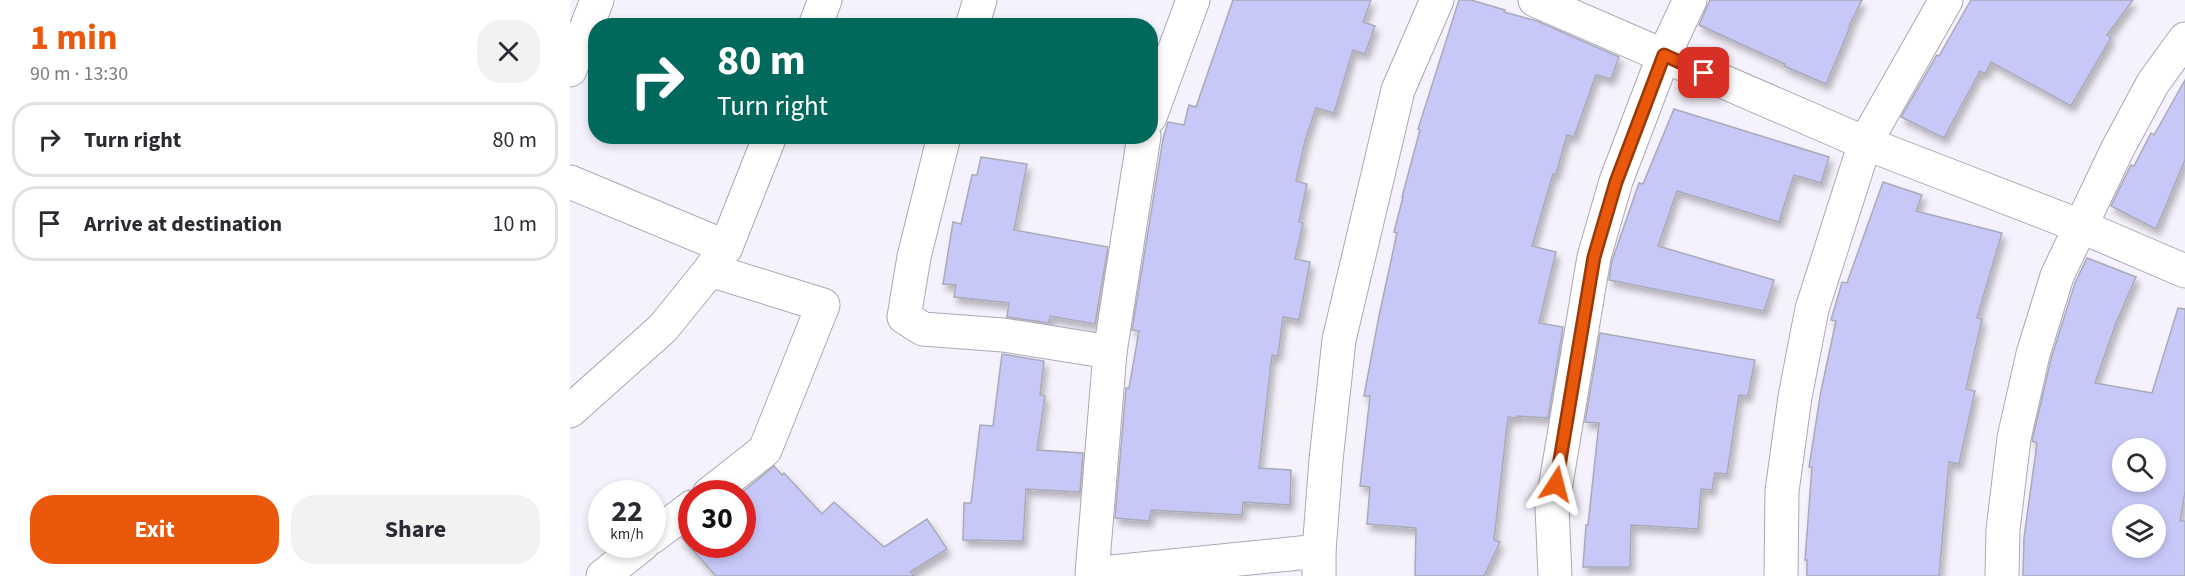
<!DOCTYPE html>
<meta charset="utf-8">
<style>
:root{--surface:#fff;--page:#f2f2f3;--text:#2b2b33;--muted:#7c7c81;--line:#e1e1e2;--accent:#ea580c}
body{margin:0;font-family:"Source Sans 3",sans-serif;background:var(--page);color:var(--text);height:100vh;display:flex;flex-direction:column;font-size:22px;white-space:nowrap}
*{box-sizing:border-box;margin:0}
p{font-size:20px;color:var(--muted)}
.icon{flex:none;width:33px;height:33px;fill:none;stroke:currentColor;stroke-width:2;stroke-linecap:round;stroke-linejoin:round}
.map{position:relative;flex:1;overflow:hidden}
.sheet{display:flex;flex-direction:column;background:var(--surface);width:570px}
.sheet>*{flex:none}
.guide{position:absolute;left:18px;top:18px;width:570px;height:126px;border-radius:24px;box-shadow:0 3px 9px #0003;background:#00695c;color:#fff;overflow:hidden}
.controls{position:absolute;left:1542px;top:438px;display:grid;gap:12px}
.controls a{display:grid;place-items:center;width:54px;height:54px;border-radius:50%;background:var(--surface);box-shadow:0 3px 9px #0003;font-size:30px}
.speed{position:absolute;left:18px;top:480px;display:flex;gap:12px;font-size:30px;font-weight:700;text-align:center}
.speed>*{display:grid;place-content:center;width:78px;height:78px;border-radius:50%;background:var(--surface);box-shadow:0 3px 9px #0003;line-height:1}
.speed small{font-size:15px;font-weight:400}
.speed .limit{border:9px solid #d22;background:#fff;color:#111}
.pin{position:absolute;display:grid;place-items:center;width:51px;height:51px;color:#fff;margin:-26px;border-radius:12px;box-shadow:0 3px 9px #0006}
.me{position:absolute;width:66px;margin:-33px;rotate:9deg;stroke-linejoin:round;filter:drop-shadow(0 0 4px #0008)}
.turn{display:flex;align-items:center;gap:21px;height:126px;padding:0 30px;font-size:27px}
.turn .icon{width:78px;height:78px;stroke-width:2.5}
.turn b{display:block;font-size:42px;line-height:51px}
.round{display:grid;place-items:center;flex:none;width:63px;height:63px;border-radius:24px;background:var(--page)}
.headline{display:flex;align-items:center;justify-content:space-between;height:102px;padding:0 30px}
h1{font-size:36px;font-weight:700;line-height:45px;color:var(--accent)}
.primary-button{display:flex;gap:12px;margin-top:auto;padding:12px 30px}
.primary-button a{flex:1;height:69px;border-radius:24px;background:var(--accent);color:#fff;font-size:24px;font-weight:700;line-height:69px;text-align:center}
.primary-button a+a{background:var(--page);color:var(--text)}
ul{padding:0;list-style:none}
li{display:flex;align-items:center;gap:18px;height:75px;margin:0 12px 9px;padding:0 18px;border:3px solid var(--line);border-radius:24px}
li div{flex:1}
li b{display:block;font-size:22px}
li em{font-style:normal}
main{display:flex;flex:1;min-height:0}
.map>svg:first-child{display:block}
.building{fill:#c7c8f8;stroke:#a9aab7;stroke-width:1.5;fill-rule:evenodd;filter:url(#shadow)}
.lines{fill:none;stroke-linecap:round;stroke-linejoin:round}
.minor-casing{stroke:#aca7b5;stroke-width:35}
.minor{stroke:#fff;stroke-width:33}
.route-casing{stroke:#983908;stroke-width:15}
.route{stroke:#ea580c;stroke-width:10}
</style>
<main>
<section class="sheet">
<div class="headline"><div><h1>1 min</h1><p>90 m · 13:30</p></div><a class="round"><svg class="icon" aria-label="close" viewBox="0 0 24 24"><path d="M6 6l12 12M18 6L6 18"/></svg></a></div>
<ul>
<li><svg class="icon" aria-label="right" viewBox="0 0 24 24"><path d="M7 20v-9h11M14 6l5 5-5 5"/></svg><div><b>Turn right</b></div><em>80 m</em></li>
<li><svg class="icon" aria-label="arrive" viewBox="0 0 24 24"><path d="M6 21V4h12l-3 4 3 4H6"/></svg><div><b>Arrive at destination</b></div><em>10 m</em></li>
</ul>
<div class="primary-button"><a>Exit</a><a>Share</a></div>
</section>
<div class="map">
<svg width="1615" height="576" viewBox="0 0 1615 576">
<defs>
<filter id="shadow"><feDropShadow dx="3.5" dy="6" stdDeviation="3" flood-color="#0004"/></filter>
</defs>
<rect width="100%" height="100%" fill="#f6f2fd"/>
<g class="building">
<path d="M663,0h138l-8,22 12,4 -10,28 -12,-4 -19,63 -18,-5 -11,33 -9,40 11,3 -8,38 4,1 -8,36 15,3 -11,58 -16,-3 -5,39 -6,-1 -13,113 32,2 -1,35 -47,-3 -1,13 -91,-5 -2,11 -34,-3 11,-130h3l10,-57 -7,-1 31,-191 5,-17 16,3 5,-20 7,2z"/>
<path d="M889,0h12l34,10 -1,2 33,9 82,36 -8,22 -15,-4 -22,62 -7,-2 -11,39h-3l-21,72 24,6 -17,71 24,4 -15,91 -31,-2v2l-9,-1 -14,123 6,2 -16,34h-69l1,-48 -49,-4 3,-37 -10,-1 10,-90h-6l15,-80 18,-83 -3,-1 9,-35h-1l18,-67 -2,-1z"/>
<path d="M1140,0h152l-13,26 1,1 -24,57 -42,-18 1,-2 -86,-39z"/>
<path d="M1401,0h162l-26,35 4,3 -40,68 -80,-44 -6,12 -5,-3 -36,67 -43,-21 36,-62 2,1z"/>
<path d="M1615,80v80l-29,69 -45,-23 20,-41 3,1 17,-33 3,2z"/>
<path d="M1104,109l155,48 -8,26 -27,-8 -15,47 -102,-31 -19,55 116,34 -10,31 -155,-31 3,-19 27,-78 4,1z"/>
<path d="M411,157l46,7 -13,66 94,17 -13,77 -45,-8 -1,7 -42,-6 2,-14 -55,-6 2,-12 -13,-1 10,-62 8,2 11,-49h5z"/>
<path d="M1313,182l39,13 -6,16 86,22 -25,85 5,1 -16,70 9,2 -16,73 -10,-2 -10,114h-132v-16h-2l7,-93h-3l12,-76 15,-70 -5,-1 11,-38 5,1z"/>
<path d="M1517,258l49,19 -20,46 -21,60 57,10 26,-85 7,1v183l-5,29h5v55h-162l1,-38 13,-95 -5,-2 19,-82 24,-76zM1552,448h34v34h-34zM1552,514h34v34h-34z"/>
<path d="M1030,333l155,27 -7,36 -9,-1 -12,79 -12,-1 -3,17 -11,-1 -3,40 -67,-4 -1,42h-47l3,-42h2l11,-102 -14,-1z"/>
<path d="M432,354l42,7 -4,34 5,1 -8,54 46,3 -3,39 -54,-3 -3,52 -60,-1 1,-37h7l9,-78 13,1z"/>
<path d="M204,466l8,9 2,-2 38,41 12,-12 50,45 43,-28 20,30 -37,23 5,4h-199l-34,-38 10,-7v13h50v-50h-2z"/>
</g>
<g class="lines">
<defs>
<g id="minor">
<path d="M965,0l330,143 215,83 105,45"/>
<path d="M245,26l10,-26"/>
<path d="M402,26l8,-26"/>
<path d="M0,70l27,-70"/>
<path d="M580,117l43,-117"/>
<path d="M374,136l-30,121 -10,60 19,12 80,6 107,17"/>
<path d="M574,136l-34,216 -18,222 227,-23"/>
<path d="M0,182l156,65"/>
<path d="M0,411l93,-83 47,-58 16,-23 44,-111"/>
<path d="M139,494l56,-44 58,-145 -113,-35"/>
<path d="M82,537l40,-30"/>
<path d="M33,576l40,-32"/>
<path d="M749,576v-25l7,-91 13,-120 59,-250 39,-90"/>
<path d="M985,576l-3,-69 42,-250 22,-76 48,-126 26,-55"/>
<path d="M1211,576l1,-85 13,-94 17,-88 53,-166 81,-143"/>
<path d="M1432,576l1,-46 11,-92 19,-84 24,-78 61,-128 35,-65 32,-44"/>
</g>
</defs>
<use href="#minor" class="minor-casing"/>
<use href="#minor" class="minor"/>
</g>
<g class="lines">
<defs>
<path id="route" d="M986,484l38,-227 22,-75 48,-127 40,18"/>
</defs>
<use href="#route" class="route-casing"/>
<use href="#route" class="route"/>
</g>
</svg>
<div class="controls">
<a><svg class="icon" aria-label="search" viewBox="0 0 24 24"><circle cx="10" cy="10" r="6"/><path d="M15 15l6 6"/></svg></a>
<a><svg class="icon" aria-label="layers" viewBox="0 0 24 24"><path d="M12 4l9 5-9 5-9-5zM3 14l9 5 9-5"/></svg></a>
</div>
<div class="speed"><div>22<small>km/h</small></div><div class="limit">30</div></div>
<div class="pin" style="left:1134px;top:73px;background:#d93025"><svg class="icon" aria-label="arrive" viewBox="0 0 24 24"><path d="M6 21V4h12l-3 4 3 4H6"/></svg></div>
<svg class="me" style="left:986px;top:484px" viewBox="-20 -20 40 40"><path d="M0-17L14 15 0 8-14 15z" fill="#ea580c" stroke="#fff" stroke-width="4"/></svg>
<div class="guide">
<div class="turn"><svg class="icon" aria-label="right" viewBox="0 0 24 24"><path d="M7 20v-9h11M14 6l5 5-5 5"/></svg><div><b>80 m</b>Turn right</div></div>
</div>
</div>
</main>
